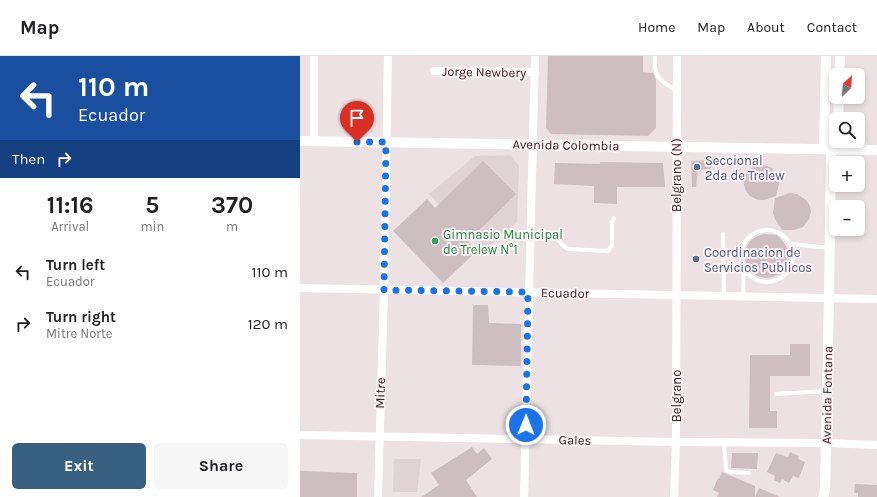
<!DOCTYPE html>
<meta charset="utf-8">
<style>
:root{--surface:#fff;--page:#f6f6f6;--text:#202124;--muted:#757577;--line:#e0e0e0;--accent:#3a6081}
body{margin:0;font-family:Karla,sans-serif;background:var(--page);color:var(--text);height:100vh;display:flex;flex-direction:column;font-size:15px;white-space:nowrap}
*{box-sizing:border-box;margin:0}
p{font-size:13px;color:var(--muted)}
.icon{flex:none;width:22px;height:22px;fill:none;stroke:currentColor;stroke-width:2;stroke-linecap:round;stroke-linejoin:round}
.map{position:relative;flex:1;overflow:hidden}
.drawer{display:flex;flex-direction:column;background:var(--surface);width:300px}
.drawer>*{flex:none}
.top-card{background:#1a4fa0;color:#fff;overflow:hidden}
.needle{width:26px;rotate:25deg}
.tools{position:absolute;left:529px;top:12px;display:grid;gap:8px}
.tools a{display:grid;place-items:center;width:36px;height:36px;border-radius:6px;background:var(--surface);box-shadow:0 2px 6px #0003;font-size:20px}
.pin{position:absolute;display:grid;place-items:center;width:34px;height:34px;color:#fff;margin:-41px -17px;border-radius:50% 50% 50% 0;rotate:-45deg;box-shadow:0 0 4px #0007}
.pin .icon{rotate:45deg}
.me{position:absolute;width:44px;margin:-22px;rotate:1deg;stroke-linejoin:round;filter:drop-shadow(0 0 3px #0008)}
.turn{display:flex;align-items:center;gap:14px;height:84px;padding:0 12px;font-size:18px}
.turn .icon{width:52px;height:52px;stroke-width:2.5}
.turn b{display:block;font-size:28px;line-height:34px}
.then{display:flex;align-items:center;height:38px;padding:0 12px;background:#0003;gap:8px;font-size:15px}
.eta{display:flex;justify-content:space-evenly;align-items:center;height:68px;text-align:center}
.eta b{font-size:24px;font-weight:700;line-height:28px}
.primary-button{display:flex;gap:8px;margin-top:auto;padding:8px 12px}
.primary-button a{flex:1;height:46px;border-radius:6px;background:var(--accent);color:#fff;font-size:16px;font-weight:700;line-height:46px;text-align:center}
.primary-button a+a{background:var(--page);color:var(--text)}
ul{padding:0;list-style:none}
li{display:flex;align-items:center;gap:12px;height:52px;padding:0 12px}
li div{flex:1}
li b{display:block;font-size:15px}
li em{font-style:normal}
header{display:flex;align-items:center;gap:24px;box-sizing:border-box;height:56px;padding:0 20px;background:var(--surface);border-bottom:1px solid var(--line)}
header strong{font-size:19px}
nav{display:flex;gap:22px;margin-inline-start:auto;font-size:14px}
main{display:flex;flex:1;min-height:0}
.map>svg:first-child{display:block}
.built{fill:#e0d3d6}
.building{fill:#cdbec2}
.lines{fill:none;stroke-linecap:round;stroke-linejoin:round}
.service{stroke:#fff;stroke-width:4}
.minor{stroke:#fff;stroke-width:8}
.tertiary{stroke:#fff;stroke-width:10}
.route{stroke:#1a73e8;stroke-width:7;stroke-dasharray:0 12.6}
.service-dot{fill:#5c6f8a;stroke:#f9f2f4;stroke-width:1.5}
.leisure-dot{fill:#2e9e5b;stroke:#f9f2f4;stroke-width:1.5}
.labels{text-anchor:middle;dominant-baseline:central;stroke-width:4;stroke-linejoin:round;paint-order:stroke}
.street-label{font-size:13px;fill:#3d2223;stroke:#f9f2f4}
.service-label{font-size:13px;fill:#4e5e75;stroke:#f9f2f4;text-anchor:start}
.leisure-label{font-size:13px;fill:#27864d;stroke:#f9f2f4;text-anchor:start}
</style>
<header>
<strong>Map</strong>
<nav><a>Home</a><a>Map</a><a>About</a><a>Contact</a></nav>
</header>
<main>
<section class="drawer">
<div class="top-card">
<div class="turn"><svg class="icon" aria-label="left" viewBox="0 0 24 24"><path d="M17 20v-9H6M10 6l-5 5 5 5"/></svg><div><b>110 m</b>Ecuador</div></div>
<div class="then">Then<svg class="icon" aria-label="right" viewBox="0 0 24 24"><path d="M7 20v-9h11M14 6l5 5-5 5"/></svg></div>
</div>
<div class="eta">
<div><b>11:16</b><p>Arrival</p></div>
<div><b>5</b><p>min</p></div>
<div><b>370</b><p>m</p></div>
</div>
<ul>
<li><svg class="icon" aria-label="left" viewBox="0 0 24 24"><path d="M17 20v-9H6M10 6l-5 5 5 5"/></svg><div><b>Turn left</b><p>Ecuador</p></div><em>110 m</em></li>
<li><svg class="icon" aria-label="right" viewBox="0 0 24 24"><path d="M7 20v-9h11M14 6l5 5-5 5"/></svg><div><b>Turn right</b><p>Mitre Norte</p></div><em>120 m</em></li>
</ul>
<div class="primary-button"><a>Exit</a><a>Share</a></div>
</section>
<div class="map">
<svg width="577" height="441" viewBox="0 0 577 441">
<rect width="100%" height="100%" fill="#ece2e4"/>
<g class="built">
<path d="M211,99l8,11 -2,56 -33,29 -55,-57 46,-38z"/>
<path d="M94,403h27l-4,33h-24z"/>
</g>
<g class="building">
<path d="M248,0h95v16l10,1 3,7v48l-8,8 -97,-2 -5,-6z"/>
<path d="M411,104v10l-13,-1 -2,18h-4l-1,-26z"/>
<path d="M183,105l33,33 -48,47 9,10 -34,32 -50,-52 34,-32 8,9z"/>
<path d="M300,106l63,1 2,24h-48v17l-23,-1v-17l-40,-2 1,-21 45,1z"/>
<path d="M462,108l10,4 7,10v6l-3,12 -12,4h-6l-8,-4 -4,-5 -2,-6v-8l3,-6 9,-6z"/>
<path d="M490,137l7,1 9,6 4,6 1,6 -2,7 -6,8 -9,3h-12l-7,-11 -2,-6 2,-15z"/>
<path d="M464,178l13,1 8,9 4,8v8l-3,7 -5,6 -8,4 -8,1 -8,-2 -6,-5 -5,-7 -1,-8 1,-8 4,-7 7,-5z"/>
<path d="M173,249h15l1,18 32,1v42l-49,-1z"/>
<path d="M490,288h20v32h-40v35h7v17h-28l1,-73h40z"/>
<path d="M172,391l5,7 7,-6 8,11 -26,21 11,17h-56l18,-12 -8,-12z"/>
<path d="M490,396l9,4 -1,3 7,3 -6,16 -6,-2 -4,7 -7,-4 -2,4 -6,-3 1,-4 -8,-4 9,-19 12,4z"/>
<path d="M432,397h26l-1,16 -26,-1z"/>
<path d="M0,415l57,2v24h-57z"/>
<path d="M422,416l33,14v11h-38l2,-4 -6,-3 5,-12 1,1z"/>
<path d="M555,428l22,1v12h-19v-4h-4z"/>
<path d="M459,432l21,9h-25z"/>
</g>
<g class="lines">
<g class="service">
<path d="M355,0c-2,20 4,25 21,34"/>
<circle cx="467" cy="200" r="26"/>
<path d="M423,178l1,62"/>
<path d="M231,179c8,1 20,0 27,5 4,3 5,7 10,9l40,2 4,-6v-22l2,-5"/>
<path d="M491,188l39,4"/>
<path d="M443,240l1,-28"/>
<path d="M476,338l50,-3"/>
<path d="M424,387l2,27 4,2 19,1"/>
</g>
<g class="minor">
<path d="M134,15l101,1"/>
<path d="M14,85v-85"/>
<path d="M0,232l577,11"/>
<path d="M0,379l376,7 150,1 51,2"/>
<path d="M78,441l6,-207 4,-234"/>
<path d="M224,441l11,-441"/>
<path d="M374,441l2,-55 1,-386"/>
</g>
<g class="tertiary">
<path d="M539,19l1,-19"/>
<path d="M538,63l1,-22"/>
<path d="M0,85l577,9"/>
<path d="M524,93l2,-93"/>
<path d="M523,441l2,-7 4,-191 2,-150"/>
</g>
</g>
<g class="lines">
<path class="route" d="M57,86h29l-2,148 144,2 -2,133"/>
</g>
<g class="service-dot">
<circle cx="397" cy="111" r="4"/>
<circle cx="396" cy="203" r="4"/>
</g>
<circle class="leisure-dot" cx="135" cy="185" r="4"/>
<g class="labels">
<g class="street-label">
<text transform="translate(184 16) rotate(1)">Jorge Newbery</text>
<text transform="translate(266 89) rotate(1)">Avenida Colombia</text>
<text transform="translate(376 119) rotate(-90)">Belgrano (N)</text>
<text transform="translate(265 237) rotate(1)">Ecuador</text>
<text transform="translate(80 337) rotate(-88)">Mitre</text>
<text transform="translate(527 339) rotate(-89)">Avenida Fontana</text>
<text transform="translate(376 340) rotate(-90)">Belgrano</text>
<text transform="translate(275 384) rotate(1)">Gales</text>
</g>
<g class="service-label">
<text x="405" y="104">Seccional<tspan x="405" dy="15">2da de Trelew</tspan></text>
<text x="404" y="196">Coordinacion de<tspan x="404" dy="15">Servicios Publicos</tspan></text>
</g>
<g class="leisure-label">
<text x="143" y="178">Gimnasio Municipal<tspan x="143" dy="15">de Trelew N°1</tspan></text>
</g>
</g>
</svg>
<div class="tools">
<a><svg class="needle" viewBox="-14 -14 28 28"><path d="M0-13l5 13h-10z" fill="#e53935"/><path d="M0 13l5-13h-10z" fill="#757577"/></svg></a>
<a><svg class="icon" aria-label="search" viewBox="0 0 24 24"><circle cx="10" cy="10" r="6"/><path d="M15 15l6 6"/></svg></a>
<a>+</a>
<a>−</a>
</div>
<div class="pin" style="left:57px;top:86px;background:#d93025"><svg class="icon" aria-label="arrive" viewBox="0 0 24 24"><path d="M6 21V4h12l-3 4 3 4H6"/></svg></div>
<svg class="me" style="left:226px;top:369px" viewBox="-20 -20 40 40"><circle r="17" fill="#1a73e8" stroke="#fff" stroke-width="3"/><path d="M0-11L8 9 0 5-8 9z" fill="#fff"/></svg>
</div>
</main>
